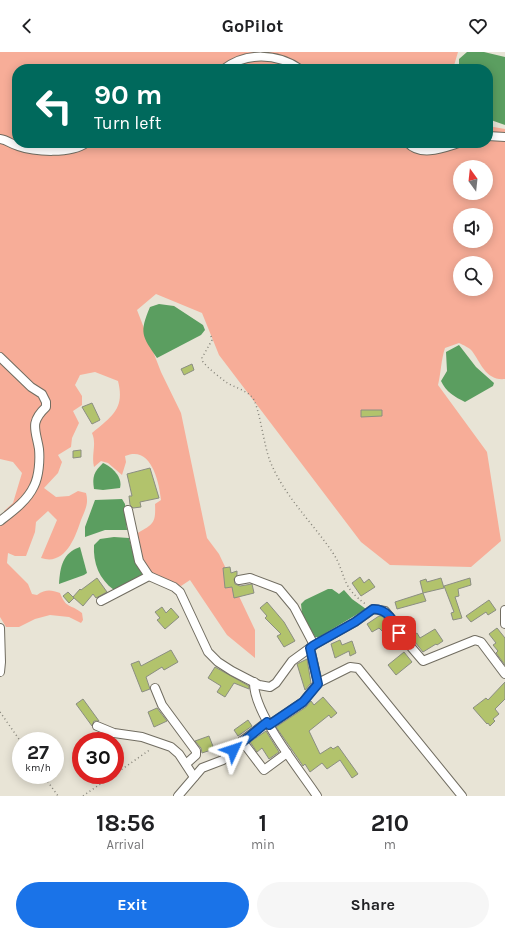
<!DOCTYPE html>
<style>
:root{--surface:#fff;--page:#f6f6f6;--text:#202124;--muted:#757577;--accent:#1a73e8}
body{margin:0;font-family:Karla,sans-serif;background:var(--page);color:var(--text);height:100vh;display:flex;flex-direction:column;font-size:15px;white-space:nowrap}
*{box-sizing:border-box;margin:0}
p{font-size:13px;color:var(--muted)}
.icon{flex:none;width:22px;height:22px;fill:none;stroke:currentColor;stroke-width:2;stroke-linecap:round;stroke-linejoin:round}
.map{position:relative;height:744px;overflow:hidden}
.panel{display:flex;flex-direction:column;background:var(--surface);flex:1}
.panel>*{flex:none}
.top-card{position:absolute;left:12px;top:12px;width:481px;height:84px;border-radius:16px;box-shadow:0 2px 10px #0003;background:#00695c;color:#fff;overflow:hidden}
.needle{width:26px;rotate:345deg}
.buttons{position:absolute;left:453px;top:108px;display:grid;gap:8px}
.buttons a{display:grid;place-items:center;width:40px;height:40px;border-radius:50%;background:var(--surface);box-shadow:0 2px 10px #0003;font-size:20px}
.speed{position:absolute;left:12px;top:680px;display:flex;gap:8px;font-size:20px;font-weight:700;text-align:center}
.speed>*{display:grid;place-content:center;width:52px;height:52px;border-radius:50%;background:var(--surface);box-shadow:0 2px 10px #0003;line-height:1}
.speed small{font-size:10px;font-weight:400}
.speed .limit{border:6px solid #d22;background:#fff;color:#111}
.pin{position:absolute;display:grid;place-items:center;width:34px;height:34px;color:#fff;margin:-17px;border-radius:8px;box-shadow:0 2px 6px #0006}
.me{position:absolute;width:44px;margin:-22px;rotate:48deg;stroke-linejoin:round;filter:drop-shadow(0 0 3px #0008)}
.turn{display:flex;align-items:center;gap:14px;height:84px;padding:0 16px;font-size:18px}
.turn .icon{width:52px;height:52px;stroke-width:2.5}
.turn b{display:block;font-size:28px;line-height:34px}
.eta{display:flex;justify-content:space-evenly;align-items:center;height:68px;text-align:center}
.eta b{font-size:24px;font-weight:700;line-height:28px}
.action{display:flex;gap:8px;margin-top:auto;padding:8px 16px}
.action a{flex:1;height:46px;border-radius:24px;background:var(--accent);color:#fff;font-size:16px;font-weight:700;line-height:46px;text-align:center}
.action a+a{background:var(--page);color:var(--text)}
header{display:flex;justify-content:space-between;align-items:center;height:52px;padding:0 16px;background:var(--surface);font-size:18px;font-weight:700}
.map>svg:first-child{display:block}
.green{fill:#f7ad98;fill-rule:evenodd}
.water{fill:#5b9e60}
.building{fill:#b2c36c;stroke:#8b8e82}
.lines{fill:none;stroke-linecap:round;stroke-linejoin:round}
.minor-casing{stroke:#716d61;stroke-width:10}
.path{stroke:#86847a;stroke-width:1.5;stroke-dasharray:1 3;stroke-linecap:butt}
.minor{stroke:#fff;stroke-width:8}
.route-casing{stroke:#114b97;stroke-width:10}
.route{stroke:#1a73e8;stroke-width:7}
</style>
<header><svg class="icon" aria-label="back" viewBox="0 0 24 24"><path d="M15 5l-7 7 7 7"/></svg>GoPilot<svg class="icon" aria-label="heart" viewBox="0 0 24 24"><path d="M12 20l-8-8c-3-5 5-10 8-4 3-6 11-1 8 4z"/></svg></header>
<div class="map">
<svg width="505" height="744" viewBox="0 0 505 744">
<rect width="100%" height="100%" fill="#e8e4d6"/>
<path class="green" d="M0,0h458l-5,17h-436v74h471v-17l17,3v250c-19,2 -24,-16 -33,-28 -2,-3 -9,-6 -13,-8l-14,5c-4,12 -4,25 -7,37l49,67 14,89 -30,26 -81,-2 -29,-23 -142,-187 -17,-42 -46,-19 -19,16 24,62 20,41 26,125 12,16 36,76v28l-28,-23 -37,-55 -9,6c-36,-11 -39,-17 -45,-52 17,-10 20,-10 19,-30l6,-4c-2,-19 -10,-55 -36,-44l1,6 -4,13 -14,-12 -7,-2 -7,6c-3,-12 3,-23 -2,-34 20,-17 33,-24 26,-52l-23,-9 -15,3 -5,10 7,11v9l-9,6 6,12 -7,15 -1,9 -13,8 4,7 -4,11 -14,15 12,9 13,-1 9,-5 8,2c3,11 -1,17 -5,27 -6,18 -16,46 -40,38l16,-38 -9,-9 -12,11 -1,10 -9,24h-11l-7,-3 -1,10 21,21 4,10 5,1c9,-6 14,-5 23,-2 6,16 11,11 22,20l1,7 -2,3 -12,-6 -19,-2 -15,4 -16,8h-13l-6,-10v-93l9,-7 -5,-6 9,-8 9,-30 -9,-11 -13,-3zM460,115h26v26h-26zM460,163h26v26h-26zM460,211h26v26h-26z"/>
<g class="water">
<path d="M467,0h17l21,5v68l-17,-6v-50h-29v-10z"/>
<path d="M159,252l15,2 29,19 2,5 -4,5 -44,23c-15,-22 -18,-25 -7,-51z"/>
<path d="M459,293l17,22 18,16 -1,3 -28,16c-10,-5 -19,-10 -24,-21l6,-10 -1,-19z"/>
<path d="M103,411c9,4 20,14 17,25l-17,2 -9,-1c-2,-13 0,-17 9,-26z"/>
<path d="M122,447l3,5 2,26h-22l-20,7v-10l10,-27z"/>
<path d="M114,485l15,1 7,26 7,11 -29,15c-15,-11 -21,-27 -20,-45l6,-6z"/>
<path d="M80,495l7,26 -3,2 -25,9c1,-18 4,-31 21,-37z"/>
<path d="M328,537h4l7,5 5,-4 8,9 14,10 -47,28h-4l-13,-23 -1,-10 4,-4z"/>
</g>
<g class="building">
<path d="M192,312l2,6 -10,5 -3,-6z"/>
<path d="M92,351l8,17 -8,4 -10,-17z"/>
<path d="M361,358h21v6l-21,1z"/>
<path d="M81,398v7l-8,1v-7z"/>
<path d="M150,416l9,30 -19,4 1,5 -8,1 -3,-3 -1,-9h3l-5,-22z"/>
<path d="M230,515l1,6 6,-2v4l-3,4 1,5 5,2 12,-2 2,9 -20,5 -2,-11 -7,1 -2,-20z"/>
<path d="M360,525l4,6 5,-4 6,8 -14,9 -9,-13z"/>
<path d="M97,526l10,14 -11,6 -3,-4 -10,12 -10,-9 1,1 -5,5 -6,-7 5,-4 5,5 7,-8 1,1z"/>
<path d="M441,526l3,10 -21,5 -3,-12 6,-2 1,3z"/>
<path d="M470,526l1,7 -13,4 1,7 -4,1 7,21 -9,2 -2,-7 3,-1 -10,-26z"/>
<path d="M423,541l3,8 -29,8 -2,-7z"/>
<path d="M489,548l7,10 -8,5 -2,-3 -15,10 -5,-6z"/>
<path d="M267,550l17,20 11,19 -11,6 -7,-11 4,-2 -16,-16 2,-2 -7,-8z"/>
<path d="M162,555l4,6 5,-5 8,9 -14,12 -8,-9 3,-2 -5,-6z"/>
<path d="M379,564h3l8,10 -7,6 -4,-4 -7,4 -5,-8z"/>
<path d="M497,576l8,10v27l-9,-12 2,-2 -5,-6 3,-2 -7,-9z"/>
<path d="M435,577l8,12 -6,4 -1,-1 -13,8 -12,-15 6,-4 3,5z"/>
<path d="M340,588l2,5 10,-4 4,12 -6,3 -1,-5 -14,7 -4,-14z"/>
<path d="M171,598l7,12 -14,8 -2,-3 -16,10 4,12 -8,3 -11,-28 8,-3 2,5z"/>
<path d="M404,600l8,10 -16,13 -8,-10z"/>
<path d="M307,607l4,24 -6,7 -8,-26z"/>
<path d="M215,615l34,19v3l-15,-6 -9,14 -8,-5 4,-6 -13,-8z"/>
<path d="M505,630v17l-10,10 4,5 -6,5 2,2 -5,5 -2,-3 -1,1 -14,-16 13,-10 2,2z"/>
<path d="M323,645l14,16 -6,5 -2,-3 -20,16 11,23 11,-7 2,2 5,-3 20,28 -6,4 -12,-18 -13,9 -5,-6 -12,9 -5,-8 -2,2 -4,-6 -23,-33 30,-20 5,-6 3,4z"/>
<path d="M83,647l16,22h-5l-2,5 -16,-22z"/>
<path d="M157,656l10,13 -13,6 -6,-15z"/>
<path d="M248,668l4,6 -14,10 -4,-6z"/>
<path d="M266,679l13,21 -10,7 -7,-11 -5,4 -7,-10z"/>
<path d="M209,684l5,13 -12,4 -1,-5 -6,-7z"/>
</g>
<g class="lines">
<defs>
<g id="minor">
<path d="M224,17c22,-17 53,-16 76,0"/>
<path d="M488,84l17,1"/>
<path d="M0,87c7,1 11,5 18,7 17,6 53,8 68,-3"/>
<path d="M408,91c13,14 35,5 51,0"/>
<path d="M0,305l31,30 11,7 4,8v5c-17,16 -10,23 -7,42 1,11 0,27 -5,37 -7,15 -21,25 -34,35"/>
<path d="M128,458l11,51 10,15"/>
<path d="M239,528l11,-2 29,11 15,18 20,38"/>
<path d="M101,549l48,-25 25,11 6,5 28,60 10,10 14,9 27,14 11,2 6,-4 16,-22 22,-16 41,-23 18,-13 12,2 9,11 5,11 24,28 52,-21 6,2 24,32"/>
<path d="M505,558v14"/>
<path d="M0,576l1,34 -1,10"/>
<path d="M254,630c-1,31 46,88 63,114"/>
<path d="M318,631l32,-16 8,1 104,128"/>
<path d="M155,636l7,17 34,46v4l-10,9"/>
<path d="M269,673l34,-23 15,-19 -8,-35"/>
<path d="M97,674l17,7 28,4 29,10 8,7 15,23"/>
<path d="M242,689l22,29 23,-17"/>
<path d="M178,744l24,-28 21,-8 19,-19 25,-19"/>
</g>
</defs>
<use href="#minor" class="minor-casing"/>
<g class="path">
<path d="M211,284l1,4 -10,18 1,4c6,7 15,14 23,20 7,5 20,8 26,15 7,7 12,50 18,64 14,35 42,61 63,92 14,22 7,34 34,52"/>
<path d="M0,660l21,30"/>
<path d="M115,722l36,-25"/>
<path d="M43,723l15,21"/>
<path d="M83,744l30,-21"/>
</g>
<use href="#minor" class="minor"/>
</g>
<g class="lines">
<defs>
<path id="route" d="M233,698l34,-28 2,3 34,-23 15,-18 -8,-36 4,-3 41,-23 18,-13c15,0 21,12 26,24"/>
</defs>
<use href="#route" class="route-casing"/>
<use href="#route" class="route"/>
</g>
</svg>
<div class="buttons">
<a><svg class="needle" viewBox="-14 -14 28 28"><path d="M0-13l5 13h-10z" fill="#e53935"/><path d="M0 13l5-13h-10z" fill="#757577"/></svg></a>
<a><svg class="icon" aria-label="sound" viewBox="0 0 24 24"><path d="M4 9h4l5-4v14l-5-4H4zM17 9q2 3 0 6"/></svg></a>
<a><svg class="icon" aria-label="search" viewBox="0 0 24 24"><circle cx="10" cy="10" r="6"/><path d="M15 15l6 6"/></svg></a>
</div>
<div class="speed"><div>27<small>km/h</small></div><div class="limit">30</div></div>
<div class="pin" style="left:399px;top:581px;background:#d93025"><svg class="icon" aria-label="arrive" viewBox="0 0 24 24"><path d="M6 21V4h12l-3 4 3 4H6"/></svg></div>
<svg class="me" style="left:233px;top:698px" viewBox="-20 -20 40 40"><path d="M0-17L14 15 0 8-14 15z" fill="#1a73e8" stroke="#fff" stroke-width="4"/></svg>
<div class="top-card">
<div class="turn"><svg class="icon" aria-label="left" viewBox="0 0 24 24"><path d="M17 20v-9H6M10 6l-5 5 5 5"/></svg><div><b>90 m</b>Turn left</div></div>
</div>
</div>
<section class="panel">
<div class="eta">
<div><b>18:56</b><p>Arrival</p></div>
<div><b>1</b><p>min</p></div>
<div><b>210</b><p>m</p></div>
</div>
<div class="action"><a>Exit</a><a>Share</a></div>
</section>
